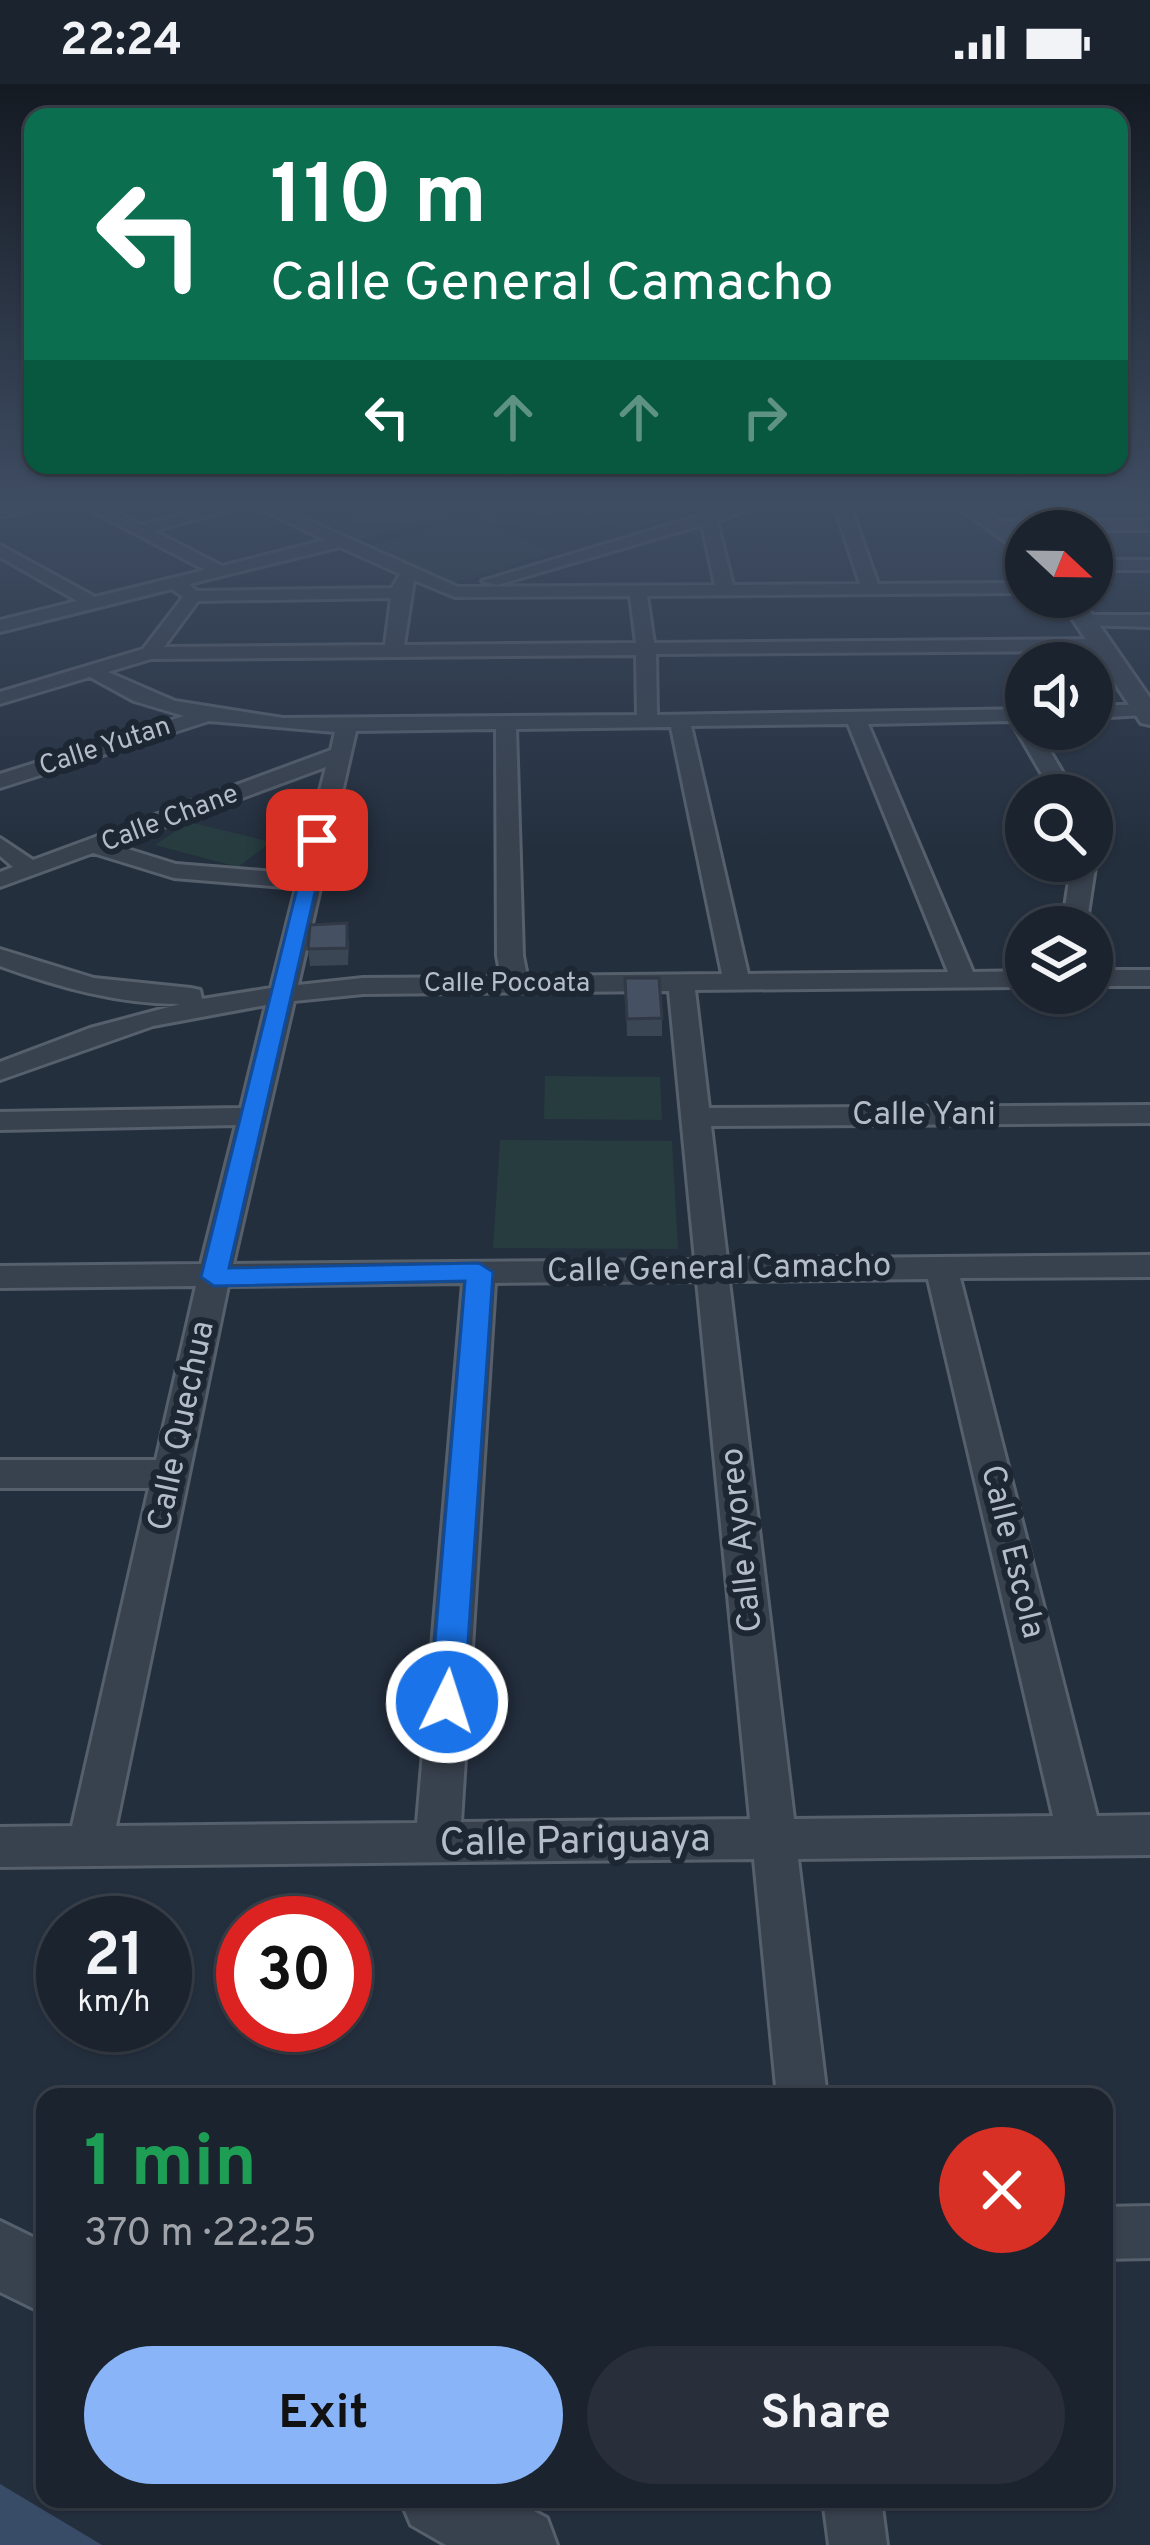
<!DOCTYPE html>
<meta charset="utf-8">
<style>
:root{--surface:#1b232e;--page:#282f3a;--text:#f1f3f6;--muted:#a0a4aa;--line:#39404a;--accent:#8ab4f8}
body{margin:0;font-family:Overpass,sans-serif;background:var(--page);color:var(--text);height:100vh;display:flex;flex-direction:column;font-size:45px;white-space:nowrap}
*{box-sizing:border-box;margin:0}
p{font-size:39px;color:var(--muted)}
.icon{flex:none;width:66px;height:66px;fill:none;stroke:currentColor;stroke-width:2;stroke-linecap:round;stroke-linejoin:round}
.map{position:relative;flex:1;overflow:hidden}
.sheet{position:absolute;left:36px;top:2004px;width:1077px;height:420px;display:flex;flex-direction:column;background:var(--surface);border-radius:24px;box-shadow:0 3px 9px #0004,0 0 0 3px var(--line)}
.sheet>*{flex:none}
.hud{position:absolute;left:24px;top:24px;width:1104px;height:366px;border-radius:24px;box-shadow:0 3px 9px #0004,0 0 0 3px var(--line);background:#0b6e4f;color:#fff;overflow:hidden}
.needle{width:78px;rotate:112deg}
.controls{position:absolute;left:1005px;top:426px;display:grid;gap:24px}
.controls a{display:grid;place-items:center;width:108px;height:108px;border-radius:50%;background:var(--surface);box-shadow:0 3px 9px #0004,0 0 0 3px var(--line);font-size:60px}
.speed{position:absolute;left:36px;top:1812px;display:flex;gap:24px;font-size:60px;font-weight:700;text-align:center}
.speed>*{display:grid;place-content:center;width:156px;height:156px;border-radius:50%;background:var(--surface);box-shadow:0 3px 9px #0004,0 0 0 3px var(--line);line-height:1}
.speed small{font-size:30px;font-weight:400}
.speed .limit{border:18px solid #d22;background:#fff;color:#111}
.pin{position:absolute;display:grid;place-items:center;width:102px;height:102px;color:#fff;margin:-51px;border-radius:24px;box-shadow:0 6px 18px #0006}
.me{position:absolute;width:132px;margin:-66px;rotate:4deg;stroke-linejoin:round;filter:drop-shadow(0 0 9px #0008)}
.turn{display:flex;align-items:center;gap:42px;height:252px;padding:0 48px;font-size:54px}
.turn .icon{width:156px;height:156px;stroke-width:2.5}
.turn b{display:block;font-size:84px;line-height:102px}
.lanes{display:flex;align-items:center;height:114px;padding:0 48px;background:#0003;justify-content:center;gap:60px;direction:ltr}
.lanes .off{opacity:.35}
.round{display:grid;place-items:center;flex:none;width:126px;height:126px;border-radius:63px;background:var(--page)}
.headline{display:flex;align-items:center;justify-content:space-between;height:204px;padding:0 48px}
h1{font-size:72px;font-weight:700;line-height:90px;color:#1e9e55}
.button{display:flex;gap:24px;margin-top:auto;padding:24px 48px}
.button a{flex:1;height:138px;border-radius:72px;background:var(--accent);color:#111;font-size:48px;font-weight:700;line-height:138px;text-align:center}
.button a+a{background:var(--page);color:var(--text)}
.status{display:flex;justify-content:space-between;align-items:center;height:84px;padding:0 60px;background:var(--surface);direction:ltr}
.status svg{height:33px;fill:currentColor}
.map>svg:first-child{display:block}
.green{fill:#263c3f}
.water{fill:#394c67}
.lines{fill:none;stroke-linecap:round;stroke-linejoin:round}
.minor-casing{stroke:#565f6c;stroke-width:6}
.tertiary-casing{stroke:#565f6c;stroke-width:6}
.minor{fill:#38414e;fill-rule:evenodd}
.tertiary{fill:#38414e;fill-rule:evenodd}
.wall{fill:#3b4654}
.shaded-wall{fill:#303945}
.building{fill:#455162;stroke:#303945;stroke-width:3}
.route{fill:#1a73e8;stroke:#114b97;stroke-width:3}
.labels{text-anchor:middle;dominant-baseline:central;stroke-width:12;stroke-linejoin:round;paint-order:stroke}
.far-street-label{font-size:27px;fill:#b4bcc9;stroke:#1d2633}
.street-label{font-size:33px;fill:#b4bcc9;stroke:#1d2633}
.near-street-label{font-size:39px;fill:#b4bcc9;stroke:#1d2633}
</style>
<div class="status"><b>22:24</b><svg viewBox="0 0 49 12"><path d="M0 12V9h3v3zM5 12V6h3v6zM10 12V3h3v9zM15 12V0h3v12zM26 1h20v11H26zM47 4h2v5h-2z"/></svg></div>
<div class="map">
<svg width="1150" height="2461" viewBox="0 0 1150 2461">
<rect width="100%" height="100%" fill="#242f3e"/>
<g class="green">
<path d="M276,421h215l-135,36z"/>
<path d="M523,421h15l-63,16 79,31 -100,30 -85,-36z"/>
<path d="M560,421h162l-96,25z"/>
<path d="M189,738l82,20 -33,25 -83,-22z"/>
<path d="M545,992l115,1 2,43 -118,-1z"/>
<path d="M500,1056l172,1 6,108 -185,-1z"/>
</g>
<path class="water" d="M0,2400l102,61h-102z"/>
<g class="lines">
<defs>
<g id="minor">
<path d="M40,421l-2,3 -38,9v-10z"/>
<path d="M81,421h20l40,20 79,-20h26l-92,26 68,35 103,-26 -72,-35h21l184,82 257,-2 -13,-60 -205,60 -15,-4 254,-76h25l-44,16 16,64 127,-1 -26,-79h16l28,79 148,-1v10l-379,3 7,47 449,-4 9,6 -9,6 -447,3 1,61 369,-6v20h11l39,66h-22l-43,-74 -143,3 105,248 53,-1v16l-331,3 14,118 441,-3v18l-439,3 16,133 423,-4v22l-190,1 137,538 53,-1v40l-352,4 29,238h-50l-23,-238 -754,8v-40l72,-1 77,-338h-149v-28h156l40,-174 -196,2v-22l201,-2 35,-139 -236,5v-18l241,-4 25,-103 -113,21 -153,54v-18l90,-34 90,-24c-62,0 -122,-17 -180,-38v-17l94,29 97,10 9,2 2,9 69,-11 25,-100 -122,-10 -81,-25 -93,34v-15l13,-5 -13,-11v-18l33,22 298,-110 4,-18 -126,-11 -209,67v-14l184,-58 -50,-15 -44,-24 -90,27v-12l143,-43 40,-52 -11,-8 -172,43v-12l77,-19 -77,-44v-12l95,52 110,-27zM340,463l60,27 -8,14 -195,3 -8,-7zM414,496l41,17 175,-1 6,47 -232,2zM391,514l-6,47 -221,2 34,-46zM636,571l1,60 -354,3 -108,-17 -67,-29 43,-13zM848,640l100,248 -200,2 -57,-248zM671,643l51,247 -195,2 -4,-20 -7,-227zM496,645l1,227 4,21 -138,1 -65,7 58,-254zM326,683l-27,107 -123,-10 -61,-19zM669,907l26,269 -462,4 61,-263 69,-7zM928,1195l125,537 -259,3 -65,-538zM697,1197l53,538 -289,3 34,-539zM463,1199l-46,540 -301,3 112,-540z"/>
<path d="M1150,436v10l-153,1 -8,-5 8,-5z"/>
<rect x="1092" y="476" width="58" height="10"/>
<path d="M1087,531h63v12l-70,-2v-8z"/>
<path d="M1150,620v10l-5,1 -53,3v-12z"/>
<path d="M1092,772l4,5 -10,66h-24l10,-66h20z"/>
<rect x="1092" y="886" width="58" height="16"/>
<path d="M1150,2122v52l-46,1v-52z"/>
<path d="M823,2415h58l6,46h-58z"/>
</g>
<g id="tertiary">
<path d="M955,421h23l48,35v16z"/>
<path d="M1058,513h22l70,101v27l-9,-2z"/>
<path d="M0,2137l45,22v71l-45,-22z"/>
<path d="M400,2415h111l36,19 10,27h-111l-35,-20z"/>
</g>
</defs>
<use href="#minor" class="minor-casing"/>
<use href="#tertiary" class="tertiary-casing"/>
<use href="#minor" class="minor"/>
<use href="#tertiary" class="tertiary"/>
</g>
<g class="wall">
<path d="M331,421h235v7l-72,14 -29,-19 -15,4v8l-99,6 -2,-12z"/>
<path d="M349,856l-1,25 -38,1 -2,-17z"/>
<path d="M625,894l37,40v18h-35z"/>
</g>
<g class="shaded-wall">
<path d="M449,421h16v2l-15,4z"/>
<path d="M510,421h56v7l-72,14v-18z"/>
</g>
<g class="building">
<path d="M349,421h41l-40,2z"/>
<path d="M347,839v25l-39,1 2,-24z"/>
<path d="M625,894h34l3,40 -35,1z"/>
</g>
<linearGradient id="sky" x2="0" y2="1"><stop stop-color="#141a22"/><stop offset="0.55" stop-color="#3f4d63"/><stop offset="1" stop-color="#3f4d63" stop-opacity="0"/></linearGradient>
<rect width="1150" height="765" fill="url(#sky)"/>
<path class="route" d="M310,752l17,4 -98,428 250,-5 14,9 -29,430 -5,10 -12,4 -12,-4 -5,-10 35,-421 -251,5 -13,-9z"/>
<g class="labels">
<g class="far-street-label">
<text transform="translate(105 663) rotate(-18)">Calle Yutan</text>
<text transform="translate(170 735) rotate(-21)">Calle Chane</text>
<text x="507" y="900">Calle Pocoata</text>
</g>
<g class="street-label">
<text x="924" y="1032">Calle Yani</text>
<text transform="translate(719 1186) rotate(-1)">Calle General Camacho</text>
<text transform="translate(183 1342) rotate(-78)">Calle Quechua</text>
<text transform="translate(743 1456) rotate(-96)">Calle Ayoreo</text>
<text transform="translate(1011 1468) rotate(76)">Calle Escola</text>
</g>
<g class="near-street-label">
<text transform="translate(575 1759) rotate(-1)">Calle Pariguaya</text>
</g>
</g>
</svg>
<div class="controls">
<a><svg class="needle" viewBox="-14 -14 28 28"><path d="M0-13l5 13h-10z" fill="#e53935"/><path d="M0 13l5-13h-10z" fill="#a0a4aa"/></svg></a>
<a><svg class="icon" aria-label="sound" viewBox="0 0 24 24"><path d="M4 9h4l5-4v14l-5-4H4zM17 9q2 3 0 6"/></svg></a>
<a><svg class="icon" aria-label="search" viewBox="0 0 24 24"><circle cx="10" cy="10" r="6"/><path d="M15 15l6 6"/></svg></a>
<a><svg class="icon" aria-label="layers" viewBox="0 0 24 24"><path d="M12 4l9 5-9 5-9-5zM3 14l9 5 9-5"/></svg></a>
</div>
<div class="speed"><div>21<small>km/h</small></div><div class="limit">30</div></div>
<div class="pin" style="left:317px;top:756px;background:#d93025"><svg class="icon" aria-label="arrive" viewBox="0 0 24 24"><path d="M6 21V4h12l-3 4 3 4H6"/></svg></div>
<svg class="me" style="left:447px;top:1618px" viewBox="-20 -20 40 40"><circle r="17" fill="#1a73e8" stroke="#fff" stroke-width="3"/><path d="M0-11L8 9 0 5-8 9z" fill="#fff"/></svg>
<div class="hud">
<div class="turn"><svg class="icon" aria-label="left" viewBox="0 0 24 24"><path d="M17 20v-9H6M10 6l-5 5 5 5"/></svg><div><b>110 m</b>Calle General Camacho</div></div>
<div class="lanes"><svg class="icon" aria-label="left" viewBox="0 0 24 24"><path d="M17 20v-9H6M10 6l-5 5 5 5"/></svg><svg class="icon off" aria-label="ahead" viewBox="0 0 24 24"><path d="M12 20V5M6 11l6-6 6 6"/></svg><svg class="icon off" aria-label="ahead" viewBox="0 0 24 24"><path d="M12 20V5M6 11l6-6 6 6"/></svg><svg class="icon off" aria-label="right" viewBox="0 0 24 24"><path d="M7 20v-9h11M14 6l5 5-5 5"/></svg></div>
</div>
<section class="sheet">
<div class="headline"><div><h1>1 min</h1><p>370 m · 22:25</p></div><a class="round" style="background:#d93025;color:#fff"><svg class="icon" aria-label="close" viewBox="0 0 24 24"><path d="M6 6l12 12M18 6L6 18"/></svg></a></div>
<div class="button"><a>Exit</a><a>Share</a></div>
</section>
</div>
